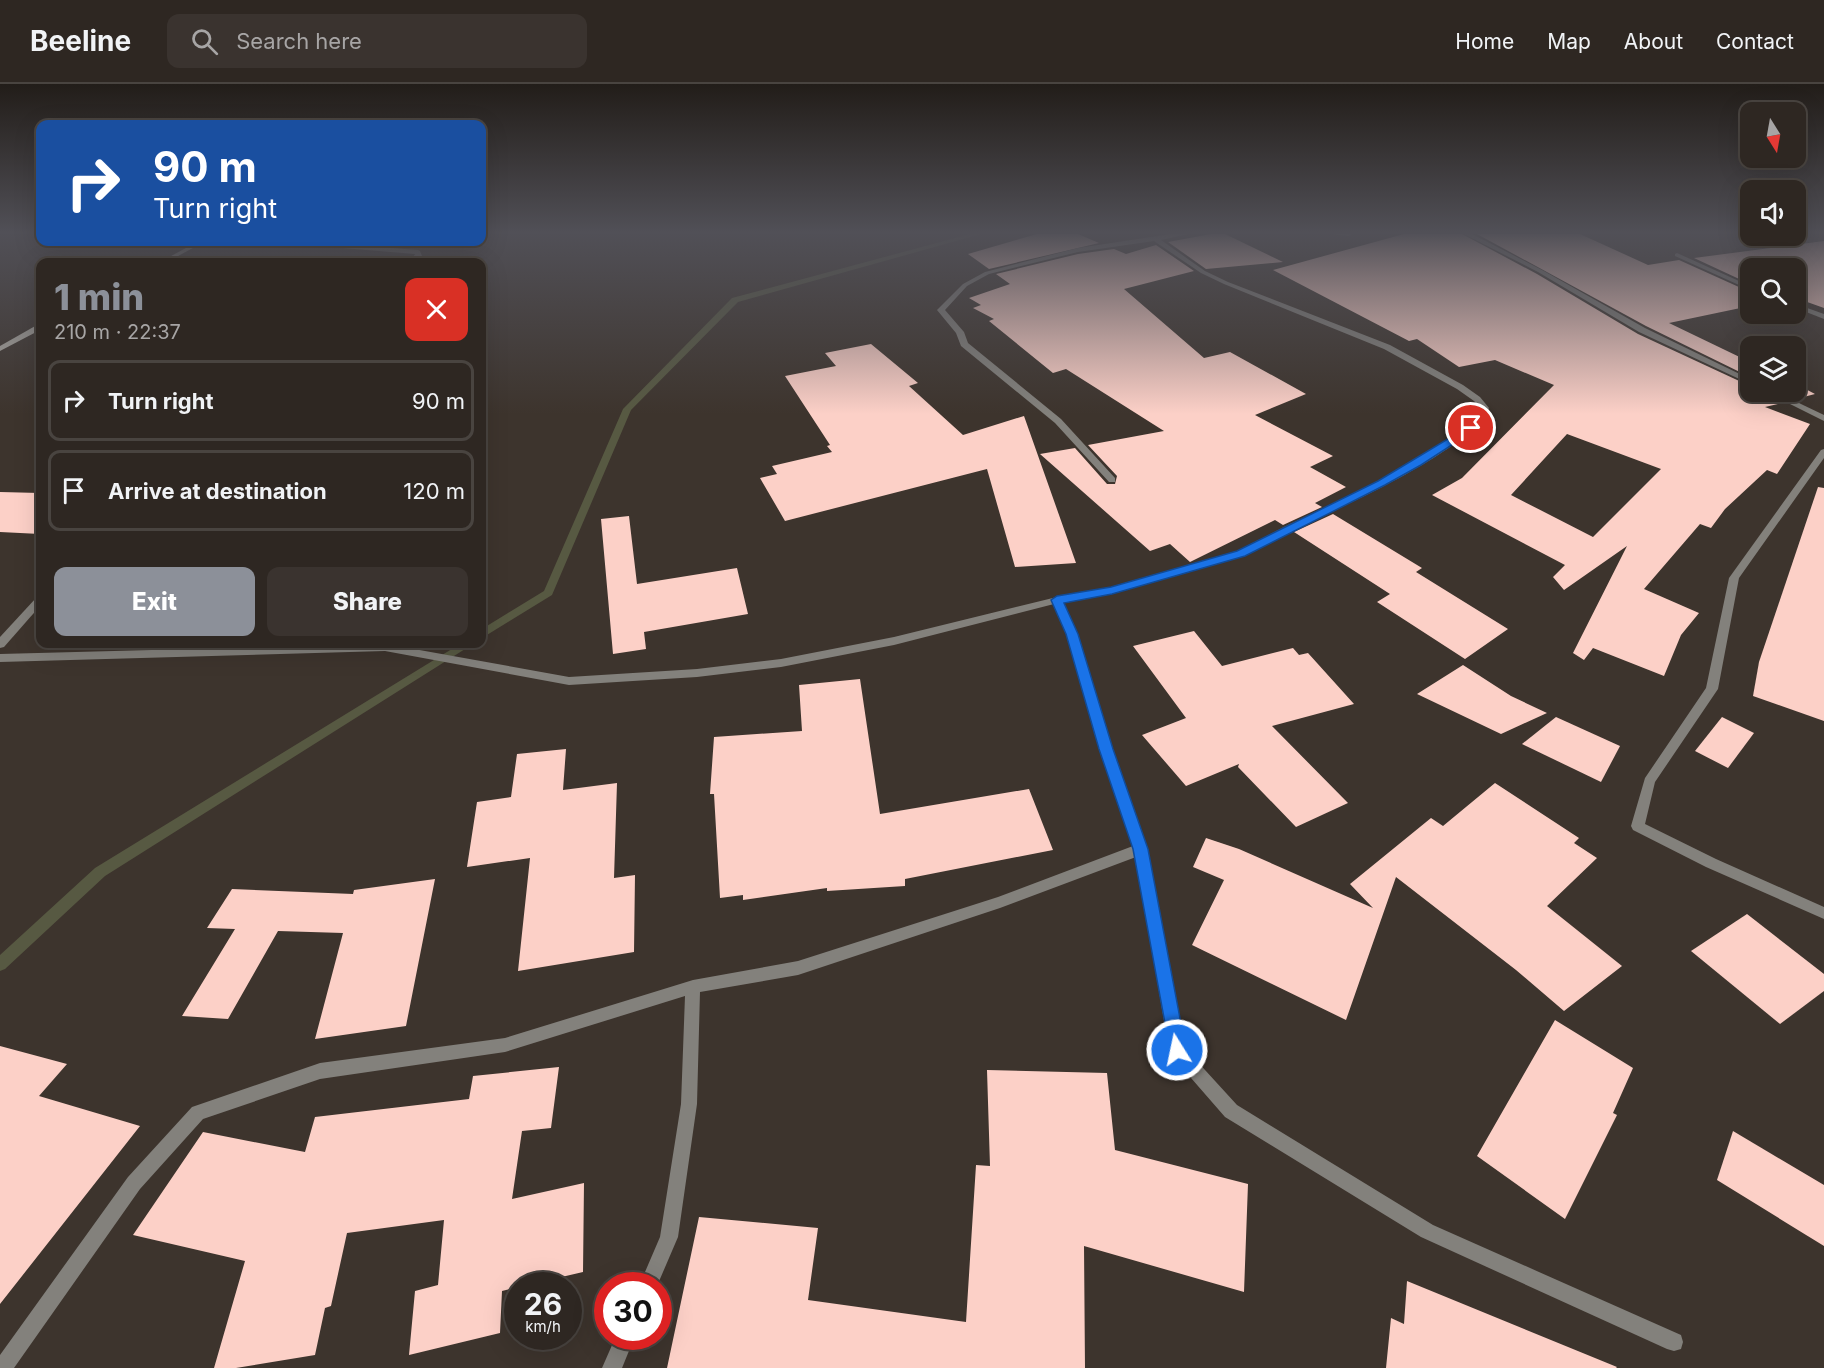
<!DOCTYPE html>
<meta charset="utf-8">
<style>
:root{--surface:#2e2722;--page:#3a332f;--text:#f1f3f6;--muted:#a7a5a5;--line:#494440;--accent:#8c9099}
body{margin:0;font-family:Inter,sans-serif;background:var(--page);color:var(--text);height:100vh;display:flex;flex-direction:column;font-size:22px;white-space:nowrap}
*{box-sizing:border-box;margin:0}
p{font-size:20px;color:var(--muted)}
.icon{flex:none;width:33px;height:33px;fill:none;stroke:currentColor;stroke-width:2;stroke-linecap:round;stroke-linejoin:round}
.map{position:relative;flex:1;overflow:hidden}
.side{position:absolute;left:36px;top:174px;width:450px;height:390px;display:flex;flex-direction:column;background:var(--surface);border-radius:12px;box-shadow:0 6px 24px #0002,0 0 0 2px var(--line)}
.side>*{flex:none}
.top-card{position:absolute;left:36px;top:36px;width:450px;height:126px;border-radius:12px;box-shadow:0 6px 24px #0002,0 0 0 2px var(--line);background:#1a4fa0;color:#fff;overflow:hidden}
.needle{width:39px;rotate:169deg}
.fabs{position:absolute;left:1740px;top:18px;display:grid;gap:12px}
.fabs a{display:grid;place-items:center;width:66px;height:66px;border-radius:12px;background:var(--surface);box-shadow:0 6px 24px #0002,0 0 0 2px var(--line);font-size:30px}
.speed{position:absolute;left:504px;top:1188px;display:flex;gap:12px;font-size:30px;font-weight:700;text-align:center}
.speed>*{display:grid;place-content:center;width:78px;height:78px;border-radius:50%;background:var(--surface);box-shadow:0 6px 24px #0002,0 0 0 2px var(--line);line-height:1}
.speed small{font-size:15px;font-weight:400}
.speed .limit{border:9px solid #d22;background:#fff;color:#111}
.pin{position:absolute;display:grid;place-items:center;width:51px;height:51px;color:#fff;margin:-26px;border:3px solid #fff;border-radius:50%;box-shadow:0 2px 6px #0007}
.me{position:absolute;width:66px;margin:-33px;rotate:350deg;stroke-linejoin:round;filter:drop-shadow(0 0 4px #0008)}
.turn{display:flex;align-items:center;gap:21px;height:126px;padding:0 18px;font-size:27px}
.turn .icon{width:78px;height:78px;stroke-width:2.5}
.turn b{display:block;font-size:42px;line-height:51px}
.round{display:grid;place-items:center;flex:none;width:63px;height:63px;border-radius:12px;background:var(--page)}
.headline{display:flex;align-items:center;justify-content:space-between;height:102px;padding:0 18px}
h1{font-size:36px;font-weight:800;line-height:45px;color:var(--accent)}
.action{display:flex;gap:12px;margin-top:auto;padding:12px 18px}
.action a{flex:1;height:69px;border-radius:12px;background:var(--accent);color:#fff;font-size:24px;font-weight:800;line-height:69px;text-align:center}
.action a+a{background:var(--page);color:var(--text)}
ul{padding:0;list-style:none}
li{display:flex;align-items:center;gap:18px;height:81px;margin:0 12px 9px;padding:0 6px;border:3px solid var(--line);border-radius:12px}
li div{flex:1}
li b{display:block;font-size:22px}
li em{font-style:normal}
header{display:flex;align-items:center;gap:36px;box-sizing:border-box;height:84px;padding:0 30px;background:var(--surface);border-bottom:2px solid var(--line)}
header strong{font-size:28px}
nav{display:flex;gap:33px;margin-inline-start:auto;font-size:21px}
.search{width:420px;height:54px;background:var(--page);display:flex;align-items:center;gap:15px;box-sizing:border-box;padding:0 21px;border-radius:12px;color:var(--muted);font-size:22px}
.map>svg:first-child{display:block}
.lines{fill:none;stroke-linecap:round;stroke-linejoin:round}
.stream{fill:#575942;fill-rule:evenodd}
.building{fill:#fcd0c7;fill-rule:evenodd}
.street{fill:#83817c;fill-rule:evenodd}
.secondary{fill:#afaca4;fill-rule:evenodd}
.route{fill:#1a73e8;stroke:#114b97;stroke-width:1.5}
</style>
<header>
<strong>Beeline</strong>
<div class="search"><svg class="icon" aria-label="search" viewBox="0 0 24 24"><circle cx="10" cy="10" r="6"/><path d="M15 15l6 6"/></svg>Search here</div>
<nav><a>Home</a><a>Map</a><a>About</a><a>Contact</a></nav>
</header>
<div class="map">
<svg width="1824" height="1284" viewBox="0 0 1824 1284">
<rect width="100%" height="100%" fill="#3d342d"/>
<g class="lines">
<g class="stream">
<path d="M970,150h11l-243,68 -107,108 -79,185 -70,43v-9l62,-38 79,-182 109,-111z"/>
<path d="M460,560h13l-368,232 -100,93 -5,2v-16l95,-87z"/>
</g>
</g>
<g class="building">
<path d="M1037,150h41l21,9 -110,26 -21,-15z"/>
<path d="M1211,150h14l58,28 -77,7 -38,-27z"/>
<path d="M1404,150h58l75,40 101,60 112,52v6h14l18,11 -17,4 45,17 -33,50 -10,-4 -42,39 -14,19 -11,-4 -56,65 55,24 -18,22 -17,41 -71,-28 -9,12 -11,-7 54,-107 -63,44 -11,-13 12,-12 -133,-70 30,-17 92,-93 -59,-25 -36,7 -42,-28 -8,2 -136,-71zM1567,350l94,35 -68,68 -82,-42z"/>
<path d="M1477,150h103l68,31 31,-5 71,32v14l-81,17 81,39v15l-104,-51z"/>
<path d="M1824,157v67l-28,-10v-30h-46v16l-56,-26z"/>
<path d="M1156,161l38,26 -70,18 80,69 26,-6 76,42 -51,21 78,41 -23,11 36,20 -31,16 7,4 -39,18 -8,-5 -85,42 -20,-18 -20,7 -110,-97 35,-6 32,36h8l2,-8 -29,-31 76,-14 -98,-62 -13,4 -64,-52 5,-2 -21,-11 8,-3 -12,-7 41,-14 -14,-10 82,-20 36,-5 12,5z"/>
<path d="M871,260l47,39 -9,3 54,49 61,-19 52,147 -61,4 -28,-98 -202,52 -25,-43 17,-4 -5,-8 60,-14 -5,-6 3,-1 -45,-69 51,-10 -11,-13z"/>
<path d="M1796,300l19,10 -19,5 -16,-7h16z"/>
<path d="M1818,403l6,1v233l-71,-25 6,-34z"/>
<path d="M0,408l40,1v41l-40,-2z"/>
<path d="M1333,430l89,54 -6,4 92,57 -43,30 -88,-57 13,-8 -96,-62z"/>
<path d="M629,432l8,68 100,-16 11,46 -104,18 2,17 -33,5 -12,-135z"/>
<path d="M1194,547l28,35 71,-18 6,7 9,-2 46,51 -82,22 76,77 -52,24 -58,-60 1,-3 -53,22 -44,-51 44,-17 -53,-72z"/>
<path d="M1463,581l48,31 36,17 -46,21 -84,-40z"/>
<path d="M860,595l20,135 149,-25 24,61 -148,29v7l-78,5v-3l-84,12v-5l-23,3 -6,-104h-4l4,-57 88,-6 -3,-46z"/>
<path d="M1556,633l64,29 -19,36 -79,-38z"/>
<path d="M1722,633l32,16 -26,35 -33,-17z"/>
<path d="M566,665l-3,41 54,-7 -3,95 21,-3 -1,77 -116,19 12,-113 -63,9 10,-65 34,-5 6,-43z"/>
<path d="M1495,699l84,55 -5,5 23,15 -50,48 75,60 -58,45 -48,-41 -120,-93 -50,143 -154,-75 32,-65 -31,-13 13,-29 33,11 134,59 -23,-24 81,-66 12,8z"/>
<path d="M435,795l-29,147 -91,13 28,-106 -65,-2 -50,88 -46,-3 53,-87 -28,-1 25,-39 121,5 1,-4z"/>
<path d="M1747,830l77,60v17l-44,33 -89,-73z"/>
<path d="M1555,936l78,48 -20,45 4,2 -52,104 -88,-63z"/>
<path d="M0,962l67,18 -28,32 101,30 -140,178z"/>
<path d="M559,983l-8,61 -29,3 -10,68 72,-16 -1,89 -81,19 -2,42 -91,22 6,-64 23,-6 6,-65 -97,13 -16,73 -6,2 -10,47 -79,13h-22l31,-107 -112,-26 70,-103 102,20 10,-35 154,-18 4,-23z"/>
<path d="M987,986l120,3 8,77 133,34 -4,108 -160,-46 1,122h-418l32,-151 119,11 -10,72 158,22 10,-157 14,1z"/>
<path d="M1733,1047l91,54v61l-107,-66z"/>
<path d="M1407,1197l210,86 -1,1h-230l5,-50 13,6z"/>
</g>
<g class="lines">
<g class="street">
<path d="M1171,150h17l-27,6 44,31 23,11 162,63 73,40 17,12 9,11c-18,42 -148,99 -191,120 -18,8 -35,20 -53,27 -17,7 -36,10 -53,15 -43,13 -85,24 -129,32l14,32 35,115 36,100 36,198 53,58 196,120 248,110 2,7 -2,7 -7,2 -7,-2 -246,-112 -196,-120 -54,-62 -2,-5 -33,-193 -136,51 -202,67 -98,17 -3,112 -19,133 -21,49h-18l21,-49 21,-133 4,-108 -180,56 -185,27 -117,40 -63,70 -126,179h-14v-13l128,-178 64,-70 128,-44 185,-25 188,-58 105,-19 200,-64 135,-51 -33,-97 -33,-115 -13,-30 -160,41 -113,22 -84,10 -128,8 -184,-34 -385,11v-8l386,-10 183,33 128,-8 84,-10 113,-22 163,-40 54,-10 126,-36 53,-27 52,-23 73,-40 53,-35 13,-18 -7,-7 -17,-12 -73,-40 -160,-65 -23,-11 -47,-32 -76,11 -89,22 -22,12 -22,24 19,22 4,11 93,76 54,59v4h-6l-54,-59 -94,-77 -5,-13 -19,-23 26,-26 22,-12 93,-24z"/>
<path d="M1332,150h20l-3,2z"/>
<path d="M1464,150h8l70,36 103,58 105,51v5l-111,-52 -101,-60z"/>
<path d="M291,158h21l106,8 2,1 2,5 -6,6h-6l5,-8 -121,-10z"/>
<path d="M1677,169l73,33v4l-75,-34v-2z"/>
<path d="M1796,220l28,10v5l-28,-11z"/>
<path d="M1766,308h10l48,23v6z"/>
<path d="M1824,365v9l-85,120 -21,111 -63,93 -10,42 71,35 108,48v12l-118,-52 -73,-37 -2,-4 14,-48 61,-90 23,-110 92,-128z"/>
<path d="M40,513v9l-36,41 -4,1v-11l36,-39z"/>
<path d="M616,1252h19l-13,32h-20z"/>
</g>
<g class="secondary">
<path d="M197,158h7l-37,20h-7z"/>
<path d="M37,241h3v5l-40,21v-5z"/>
</g>
</g>
<linearGradient id="sky" x2="0" y2="1"><stop stop-color="#221d19"/><stop offset="0.45" stop-color="#515057"/><stop offset="1" stop-color="#515057" stop-opacity="0"/></linearGradient>
<rect width="1824" height="330" fill="url(#sky)"/>
<path class="route" d="M1471,341l4,1v4l-54,35 -36,20 -140,71 -133,38 -48,9 14,31 35,115 35,100 38,201 -2,6 -7,2 -6,-2 -38,-207 -34,-100 -33,-115 -15,-34 6,-4 54,-9 126,-36 141,-70z"/>
</svg>
<div class="fabs">
<a><svg class="needle" viewBox="-14 -14 28 28"><path d="M0-13l5 13h-10z" fill="#e53935"/><path d="M0 13l5-13h-10z" fill="#a7a5a5"/></svg></a>
<a><svg class="icon" aria-label="sound" viewBox="0 0 24 24"><path d="M4 9h4l5-4v14l-5-4H4zM17 9q2 3 0 6"/></svg></a>
<a><svg class="icon" aria-label="search" viewBox="0 0 24 24"><circle cx="10" cy="10" r="6"/><path d="M15 15l6 6"/></svg></a>
<a><svg class="icon" aria-label="layers" viewBox="0 0 24 24"><path d="M12 4l9 5-9 5-9-5zM3 14l9 5 9-5"/></svg></a>
</div>
<div class="speed"><div>26<small>km/h</small></div><div class="limit">30</div></div>
<div class="pin" style="left:1471px;top:344px;background:#d93025"><svg class="icon" aria-label="arrive" viewBox="0 0 24 24"><path d="M6 21V4h12l-3 4 3 4H6"/></svg></div>
<svg class="me" style="left:1177px;top:966px" viewBox="-20 -20 40 40"><circle r="17" fill="#1a73e8" stroke="#fff" stroke-width="3"/><path d="M0-11L8 9 0 5-8 9z" fill="#fff"/></svg>
<div class="top-card">
<div class="turn"><svg class="icon" aria-label="right" viewBox="0 0 24 24"><path d="M7 20v-9h11M14 6l5 5-5 5"/></svg><div><b>90 m</b>Turn right</div></div>
</div>
<section class="side">
<div class="headline"><div><h1>1 min</h1><p>210 m · 22:37</p></div><a class="round" style="background:#d93025;color:#fff"><svg class="icon" aria-label="close" viewBox="0 0 24 24"><path d="M6 6l12 12M18 6L6 18"/></svg></a></div>
<ul>
<li><svg class="icon" aria-label="right" viewBox="0 0 24 24"><path d="M7 20v-9h11M14 6l5 5-5 5"/></svg><div><b>Turn right</b></div><em>90 m</em></li>
<li><svg class="icon" aria-label="arrive" viewBox="0 0 24 24"><path d="M6 21V4h12l-3 4 3 4H6"/></svg><div><b>Arrive at destination</b></div><em>120 m</em></li>
</ul>
<div class="action"><a>Exit</a><a>Share</a></div>
</section>
</div>
